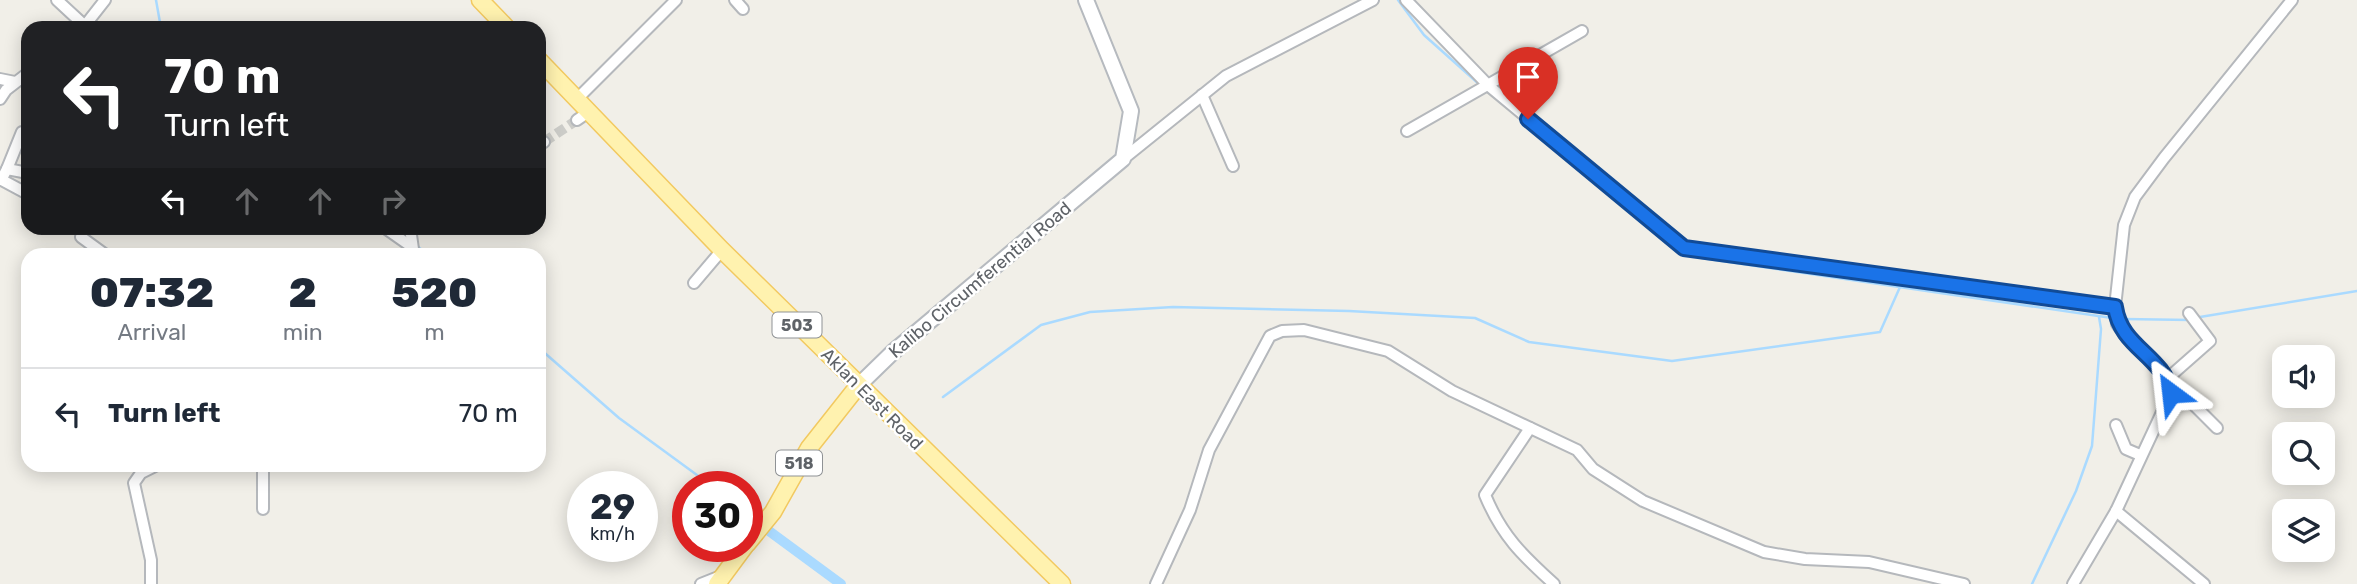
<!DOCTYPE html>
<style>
:root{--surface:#fff;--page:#f2f2f3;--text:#1f2937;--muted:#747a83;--line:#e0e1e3}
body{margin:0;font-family:Rubik,sans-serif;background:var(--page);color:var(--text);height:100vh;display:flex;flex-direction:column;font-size:26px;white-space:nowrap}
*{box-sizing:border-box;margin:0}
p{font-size:23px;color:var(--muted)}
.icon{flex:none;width:38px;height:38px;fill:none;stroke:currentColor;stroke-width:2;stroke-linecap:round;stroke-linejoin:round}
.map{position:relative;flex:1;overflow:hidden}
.details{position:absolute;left:21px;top:248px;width:525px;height:224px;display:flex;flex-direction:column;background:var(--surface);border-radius:21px;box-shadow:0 4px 18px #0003}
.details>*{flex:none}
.top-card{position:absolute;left:21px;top:21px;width:525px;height:214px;border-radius:21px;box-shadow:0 4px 18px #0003;background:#202124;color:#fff;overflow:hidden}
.controls{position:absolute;left:2272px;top:345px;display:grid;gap:14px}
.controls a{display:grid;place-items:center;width:63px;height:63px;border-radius:14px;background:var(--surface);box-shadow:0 4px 18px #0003;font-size:35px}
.speed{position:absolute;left:567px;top:471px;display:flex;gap:14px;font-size:35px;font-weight:700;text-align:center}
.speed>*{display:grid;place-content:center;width:91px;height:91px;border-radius:50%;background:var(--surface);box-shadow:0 4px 18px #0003;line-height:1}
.speed small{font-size:18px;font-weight:400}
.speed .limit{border:10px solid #d22;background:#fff;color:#111}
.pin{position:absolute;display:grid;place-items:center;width:60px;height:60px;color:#fff;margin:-72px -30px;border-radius:50% 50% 50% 0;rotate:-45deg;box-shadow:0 0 7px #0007}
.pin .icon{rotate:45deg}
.me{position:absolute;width:77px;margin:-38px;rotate:330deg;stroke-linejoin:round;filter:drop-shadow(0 0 5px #0008)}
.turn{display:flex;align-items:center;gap:24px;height:147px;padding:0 28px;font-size:32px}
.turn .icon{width:91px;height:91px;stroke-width:2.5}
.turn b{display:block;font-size:49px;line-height:60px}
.lanes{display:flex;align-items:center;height:66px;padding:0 28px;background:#0003;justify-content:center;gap:35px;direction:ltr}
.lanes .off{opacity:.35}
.eta{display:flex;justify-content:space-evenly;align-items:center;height:119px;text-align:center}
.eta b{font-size:42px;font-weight:800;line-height:49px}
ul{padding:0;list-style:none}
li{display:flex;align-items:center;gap:21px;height:91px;padding:0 28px;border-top:2px solid var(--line)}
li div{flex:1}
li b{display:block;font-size:26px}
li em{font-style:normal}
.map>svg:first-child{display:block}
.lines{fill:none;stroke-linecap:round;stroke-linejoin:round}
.stream{stroke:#aadaff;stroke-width:2.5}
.canal{stroke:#aadaff;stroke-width:10}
.minor-tunnel{stroke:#ccccc8;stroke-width:10;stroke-dasharray:10 5;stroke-linecap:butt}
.minor-casing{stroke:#b5b8bc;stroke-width:14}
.secondary-casing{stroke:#b6babf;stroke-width:18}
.primary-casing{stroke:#f2c960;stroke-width:19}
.minor{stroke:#fff;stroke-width:10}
.secondary{stroke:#fff;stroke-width:14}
.primary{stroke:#fff2af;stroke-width:16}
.route-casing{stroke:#114b97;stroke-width:18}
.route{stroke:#1a73e8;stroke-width:12}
.labels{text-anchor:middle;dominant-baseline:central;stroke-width:5;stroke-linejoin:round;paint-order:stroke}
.shield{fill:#fff;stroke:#8f9295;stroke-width:2}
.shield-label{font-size:16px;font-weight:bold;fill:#5f6368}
.street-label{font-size:18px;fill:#5f6368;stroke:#fff}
</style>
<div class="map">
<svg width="2357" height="584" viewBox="0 0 2357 584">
<rect width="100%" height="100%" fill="#f1efe8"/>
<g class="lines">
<g class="stream">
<path d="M156,0l5,28"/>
<path d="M1398,0l26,35 56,50"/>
<path d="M417,246l12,10"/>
<path d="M1691,253l10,5 411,60"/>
<path d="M2200,317l157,-26"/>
<path d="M2124,319l66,1"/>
<path d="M539,348l80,70 93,68"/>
<path d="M943,397l98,-72 49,-13 83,-5 176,4 126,7 54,24 143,19 208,-29 20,-45"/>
<path d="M747,512l10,7"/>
<path d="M2032,584l44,-93 16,-45 9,-117 -2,-12"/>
</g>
<path class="canal" d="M769,531l72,53"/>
<path class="minor-tunnel" d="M544,142l33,-22"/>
<defs>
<g id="minor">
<path d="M57,0l28,26"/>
<path d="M735,0l8,9"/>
<path d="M1406,0l83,86 195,162 431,59"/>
<path d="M83,28l22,-28"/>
<path d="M0,79l15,3"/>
<path d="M1202,95l31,71"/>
<path d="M0,99l6,-9 22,-17"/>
<path d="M577,99l99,-99"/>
<path d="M577,120l13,-9"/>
<path d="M1407,131l175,-100"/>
<path d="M539,145l5,-3"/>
<path d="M1123,159l103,-83 147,-76"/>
<path d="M7,169l15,-37"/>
<path d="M0,179l28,15"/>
<path d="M1,180l6,-11 21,4"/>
<path d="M83,228l-2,9 26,19"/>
<path d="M385,228l27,19"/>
<path d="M410,228l4,28"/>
<path d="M694,283l28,-33"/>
<path d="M2168,378l42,-37 -21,-28"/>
<path d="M2171,393l23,12 23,23"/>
<path d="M2116,425l10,24 14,6"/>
<path d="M1530,428l-45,67c17,41 37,60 69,89"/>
<path d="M263,466v43"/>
<path d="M2116,511l88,73"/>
<path d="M151,584v-24l-17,-77 7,-10 14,-7"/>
<path d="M701,584l20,-8"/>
<path d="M1156,584l34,-74 19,-60 61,-114 12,-5 22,-1 84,21 64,40 125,59 16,19 50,32 121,51 41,7 64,3 95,22"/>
<path d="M2073,584l43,-73 55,-118 -3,-15 -41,-40 -10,-14 -2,-17 9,-82 11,-28 29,-39 128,-158"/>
</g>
<path id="secondary" d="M858,386l35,-34 230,-193 8,-48 -45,-111"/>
<g id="primary">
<path d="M480,0l27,28"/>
<path d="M539,60l183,190 340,334"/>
<path d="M747,544l26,-32 36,-64 49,-62"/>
<path d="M717,584l28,-38"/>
</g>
</defs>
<use href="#minor" class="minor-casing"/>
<use href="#secondary" class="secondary-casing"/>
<use href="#primary" class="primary-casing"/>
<use href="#minor" class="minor"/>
<use href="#secondary" class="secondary"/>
<use href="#primary" class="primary"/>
</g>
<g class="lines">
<defs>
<path id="route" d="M1528,119l156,129 431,59c6,41 48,48 56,86"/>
</defs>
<use href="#route" class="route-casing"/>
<use href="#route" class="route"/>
</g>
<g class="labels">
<g class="shield">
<rect x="772.5" y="312.5" width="49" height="25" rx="5"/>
<rect x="776" y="450.5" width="46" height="25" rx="5"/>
</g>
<g class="shield-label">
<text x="797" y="325">503</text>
<text x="799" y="463">518</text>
</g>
<g class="street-label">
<text transform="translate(980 280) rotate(-40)">Kalibo Circumferential Road</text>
<text transform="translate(872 399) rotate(45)">Aklan East Road</text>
</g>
</g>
</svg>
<div class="controls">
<a><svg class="icon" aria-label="sound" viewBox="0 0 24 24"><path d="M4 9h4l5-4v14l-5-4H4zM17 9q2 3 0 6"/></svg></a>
<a><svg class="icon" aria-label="search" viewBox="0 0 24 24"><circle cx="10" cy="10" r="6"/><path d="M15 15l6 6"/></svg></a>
<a><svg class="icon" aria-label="layers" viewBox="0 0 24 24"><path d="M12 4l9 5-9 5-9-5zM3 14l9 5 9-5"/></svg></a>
</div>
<div class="speed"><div>29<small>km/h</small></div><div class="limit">30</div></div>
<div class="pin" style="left:1528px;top:119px;background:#d93025"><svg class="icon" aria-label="arrive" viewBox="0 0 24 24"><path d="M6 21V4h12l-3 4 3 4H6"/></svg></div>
<svg class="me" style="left:2171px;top:393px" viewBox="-20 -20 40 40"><path d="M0-17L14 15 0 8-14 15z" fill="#1a73e8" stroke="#fff" stroke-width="4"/></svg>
<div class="top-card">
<div class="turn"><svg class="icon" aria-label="left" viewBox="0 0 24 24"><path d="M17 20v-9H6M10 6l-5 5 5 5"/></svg><div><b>70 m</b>Turn left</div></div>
<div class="lanes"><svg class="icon" aria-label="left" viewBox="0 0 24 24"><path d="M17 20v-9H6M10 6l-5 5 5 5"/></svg><svg class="icon off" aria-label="ahead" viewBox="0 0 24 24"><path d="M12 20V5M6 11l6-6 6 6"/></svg><svg class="icon off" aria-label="ahead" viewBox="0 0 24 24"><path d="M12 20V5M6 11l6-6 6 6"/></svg><svg class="icon off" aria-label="right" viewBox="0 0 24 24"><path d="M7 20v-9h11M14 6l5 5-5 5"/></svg></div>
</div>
<section class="details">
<div class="eta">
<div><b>07:32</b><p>Arrival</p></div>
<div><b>2</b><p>min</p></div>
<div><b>520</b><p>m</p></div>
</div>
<ul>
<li><svg class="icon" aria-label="left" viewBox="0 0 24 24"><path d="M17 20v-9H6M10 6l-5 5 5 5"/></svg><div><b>Turn left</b></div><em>70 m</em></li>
</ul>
</section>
</div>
